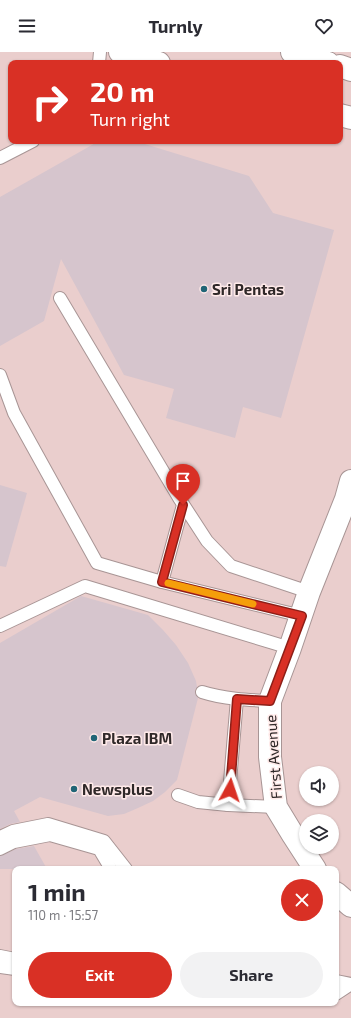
<!DOCTYPE html>
<meta charset="utf-8">
<style>
:root{--surface:#fff;--page:#f2f2f3;--text:#2b2b33;--muted:#7c7c81;--accent:#d93025}
body{margin:0;font-family:"Exo 2",sans-serif;background:var(--page);color:var(--text);height:100vh;display:flex;flex-direction:column;font-size:15px;white-space:nowrap}
*{box-sizing:border-box;margin:0}
p{font-size:13px;color:var(--muted)}
.icon{flex:none;width:22px;height:22px;fill:none;stroke:currentColor;stroke-width:2;stroke-linecap:round;stroke-linejoin:round}
.map{position:relative;flex:1;overflow:hidden}
.side{position:absolute;left:12px;top:814px;width:327px;height:140px;display:flex;flex-direction:column;background:var(--surface);border-radius:8px;box-shadow:0 1px 3px #0004}
.side>*{flex:none}
.hud{position:absolute;left:8px;top:8px;width:335px;height:84px;border-radius:8px;box-shadow:0 1px 3px #0004;background:#d93025;color:#fff;overflow:hidden}
.fabs{position:absolute;left:299px;top:714px;display:grid;gap:8px}
.fabs a{display:grid;place-items:center;width:40px;height:40px;border-radius:50%;background:var(--surface);box-shadow:0 1px 3px #0004;font-size:20px}
.pin{position:absolute;display:grid;place-items:center;width:34px;height:34px;color:#fff;margin:-41px -17px;border-radius:50% 50% 50% 0;rotate:-45deg;box-shadow:0 0 4px #0007}
.pin .icon{rotate:45deg}
.me{position:absolute;width:44px;margin:-22px;rotate:5deg;stroke-linejoin:round;filter:drop-shadow(0 0 3px #0008)}
.turn{display:flex;align-items:center;gap:14px;height:84px;padding:0 16px;font-size:18px}
.turn .icon{width:52px;height:52px;stroke-width:2.5}
.turn b{display:block;font-size:28px;line-height:34px}
.round{display:grid;place-items:center;flex:none;width:42px;height:42px;border-radius:21px;background:var(--page)}
.headline{display:flex;align-items:center;justify-content:space-between;height:68px;padding:0 16px}
h1{font-size:24px;font-weight:700;line-height:30px}
.action{display:flex;gap:8px;margin-top:auto;padding:8px 16px}
.action a{flex:1;height:46px;border-radius:24px;background:var(--accent);color:#fff;font-size:16px;font-weight:700;line-height:46px;text-align:center}
.action a+a{background:var(--page);color:var(--text)}
header{display:flex;justify-content:space-between;align-items:center;height:52px;padding:0 16px;background:var(--surface);font-size:18px;font-weight:700}
.map>svg:first-child{display:block}
.built{fill:#eacecd;fill-rule:evenodd}
.building{fill:#d6c5cd}
.lines{fill:none;stroke-linecap:round;stroke-linejoin:round}
.lane-casing{stroke:#a89595;stroke-width:14}
.street-casing{stroke:#a89595;stroke-width:24}
.secondary-casing{stroke:#a89595;stroke-width:24}
.lane{stroke:#fff;stroke-width:12}
.street{stroke:#fff;stroke-width:22}
.secondary{stroke:#fff;stroke-width:22}
.route-casing{stroke:#8d1f18;stroke-width:10}
.route{stroke:#d93025;stroke-width:7}
.slow{stroke:#f59e0b;stroke-width:7}
.poi-dot{fill:#206576;stroke:#ffeae9;stroke-width:1.5}
.labels{text-anchor:middle;dominant-baseline:central;stroke-width:3;stroke-linejoin:round;paint-order:stroke}
.poi-label{font-size:15px;font-weight:bold;fill:#2f2828;stroke:#ffeae9;text-anchor:start}
.street-label{font-size:15px;fill:#2f2828;stroke:#ffeae9}
</style>
<header><svg class="icon" aria-label="menu" viewBox="0 0 24 24"><path d="M4 6h16M4 12h16M4 18h16"/></svg>Turnly<svg class="icon" aria-label="heart" viewBox="0 0 24 24"><path d="M12 20l-8-8c-3-5 5-10 8-4 3-6 11-1 8 4z"/></svg></header>
<div class="map">
<svg width="351" height="966" viewBox="0 0 351 966">
<rect width="100%" height="100%" fill="#f1dddc"/>
<path class="built" d="M0,0h351v966h-351zM11,11h329v78h-329zM306,721h26v26h-26zM306,769h26v26h-26zM15,817h321v134h-321z"/>
<g class="building">
<path d="M99,89h36l114,35 24,37 61,17 -53,188 -38,-11 -8,31 -69,-20 8,-29 -50,-14 -63,-116 -17,62 -44,25v-149z"/>
<path d="M0,433l27,8 -21,74 -6,-1z"/>
<path d="M81,544l67,19 15,15 13,15 12,18 8,18 1,6 -2,3v3l3,5 -21,82 -12,12 -12,9 -15,7 -14,6 -16,2 -68,-19 -26,14 6,11 -10,2 -10,5v-186z"/>
<path d="M34,794l13,23h-47v-13l16,-7z"/>
</g>
<g class="lines">
<defs>
<g id="lane">
<path d="M99,11l1,-11"/>
<path d="M0,106l33,-17"/>
<path d="M60,246l119,200 28,43 24,25 78,26"/>
<path d="M0,323l14,38 83,150 65,19 140,34"/>
<path d="M162,530l21,-77"/>
<path d="M0,574l85,-40 205,62"/>
<path d="M202,640c22,7 45,8 68,9"/>
<path d="M178,743l20,7 30,3 48,2"/>
<path d="M228,753l9,-106"/>
<path d="M0,785l13,-6 35,-7 56,17 22,28"/>
<path d="M0,797l14,-7 36,-7 49,14 12,20"/>
<path d="M0,904l15,3"/>
<path d="M0,915l15,2"/>
<path d="M336,929l15,3"/>
<path d="M336,942l15,-10"/>
</g>
<g id="street">
<path d="M315,817l-22,-34 -17,-28 -6,-50v-56l20,-53 19,-56 37,-93 5,-18"/>
<path d="M336,841l15,13"/>
</g>
<g id="secondary">
<path d="M120,0l39,11"/>
<path d="M292,0l36,11"/>
<path d="M340,14l11,4"/>
<path d="M340,63l11,3"/>
</g>
</defs>
<use href="#lane" class="lane-casing"/>
<use href="#street" class="street-casing"/>
<use href="#secondary" class="secondary-casing"/>
<use href="#lane" class="lane"/>
<use href="#street" class="street"/>
<use href="#secondary" class="secondary"/>
</g>
<g class="lines">
<defs>
<path id="route" d="M183,453l-21,77 140,34 -32,85 -33,-2 -7,91"/>
</defs>
<use href="#route" class="route-casing"/>
<use href="#route" class="route"/>
<path class="slow" d="M168,531l85,21"/>
</g>
<g class="poi-dot">
<circle cx="204" cy="237" r="4"/>
<circle cx="94" cy="686" r="4"/>
<circle cx="74" cy="737" r="4"/>
</g>
<g class="labels">
<g class="poi-label">
<text x="212" y="237">Sri Pentas</text>
<text x="102" y="686">Plaza IBM</text>
<text x="82" y="737">Newsplus</text>
</g>
<g class="street-label">
<text transform="translate(273 705) rotate(-94)">First Avenue</text>
</g>
</g>
</svg>
<div class="fabs">
<a><svg class="icon" aria-label="sound" viewBox="0 0 24 24"><path d="M4 9h4l5-4v14l-5-4H4zM17 9q2 3 0 6"/></svg></a>
<a><svg class="icon" aria-label="layers" viewBox="0 0 24 24"><path d="M12 4l9 5-9 5-9-5zM3 14l9 5 9-5"/></svg></a>
</div>
<div class="pin" style="left:183px;top:453px;background:#d93025"><svg class="icon" aria-label="arrive" viewBox="0 0 24 24"><path d="M6 21V4h12l-3 4 3 4H6"/></svg></div>
<svg class="me" style="left:230px;top:738px" viewBox="-20 -20 40 40"><path d="M0-17L14 15 0 8-14 15z" fill="#d93025" stroke="#fff" stroke-width="4"/></svg>
<div class="hud">
<div class="turn"><svg class="icon" aria-label="right" viewBox="0 0 24 24"><path d="M7 20v-9h11M14 6l5 5-5 5"/></svg><div><b>20 m</b>Turn right</div></div>
</div>
<section class="side">
<div class="headline"><div><h1>1 min</h1><p>110 m · 15:57</p></div><a class="round" style="background:#d93025;color:#fff"><svg class="icon" aria-label="close" viewBox="0 0 24 24"><path d="M6 6l12 12M18 6L6 18"/></svg></a></div>
<div class="action"><a>Exit</a><a>Share</a></div>
</section>
</div>
